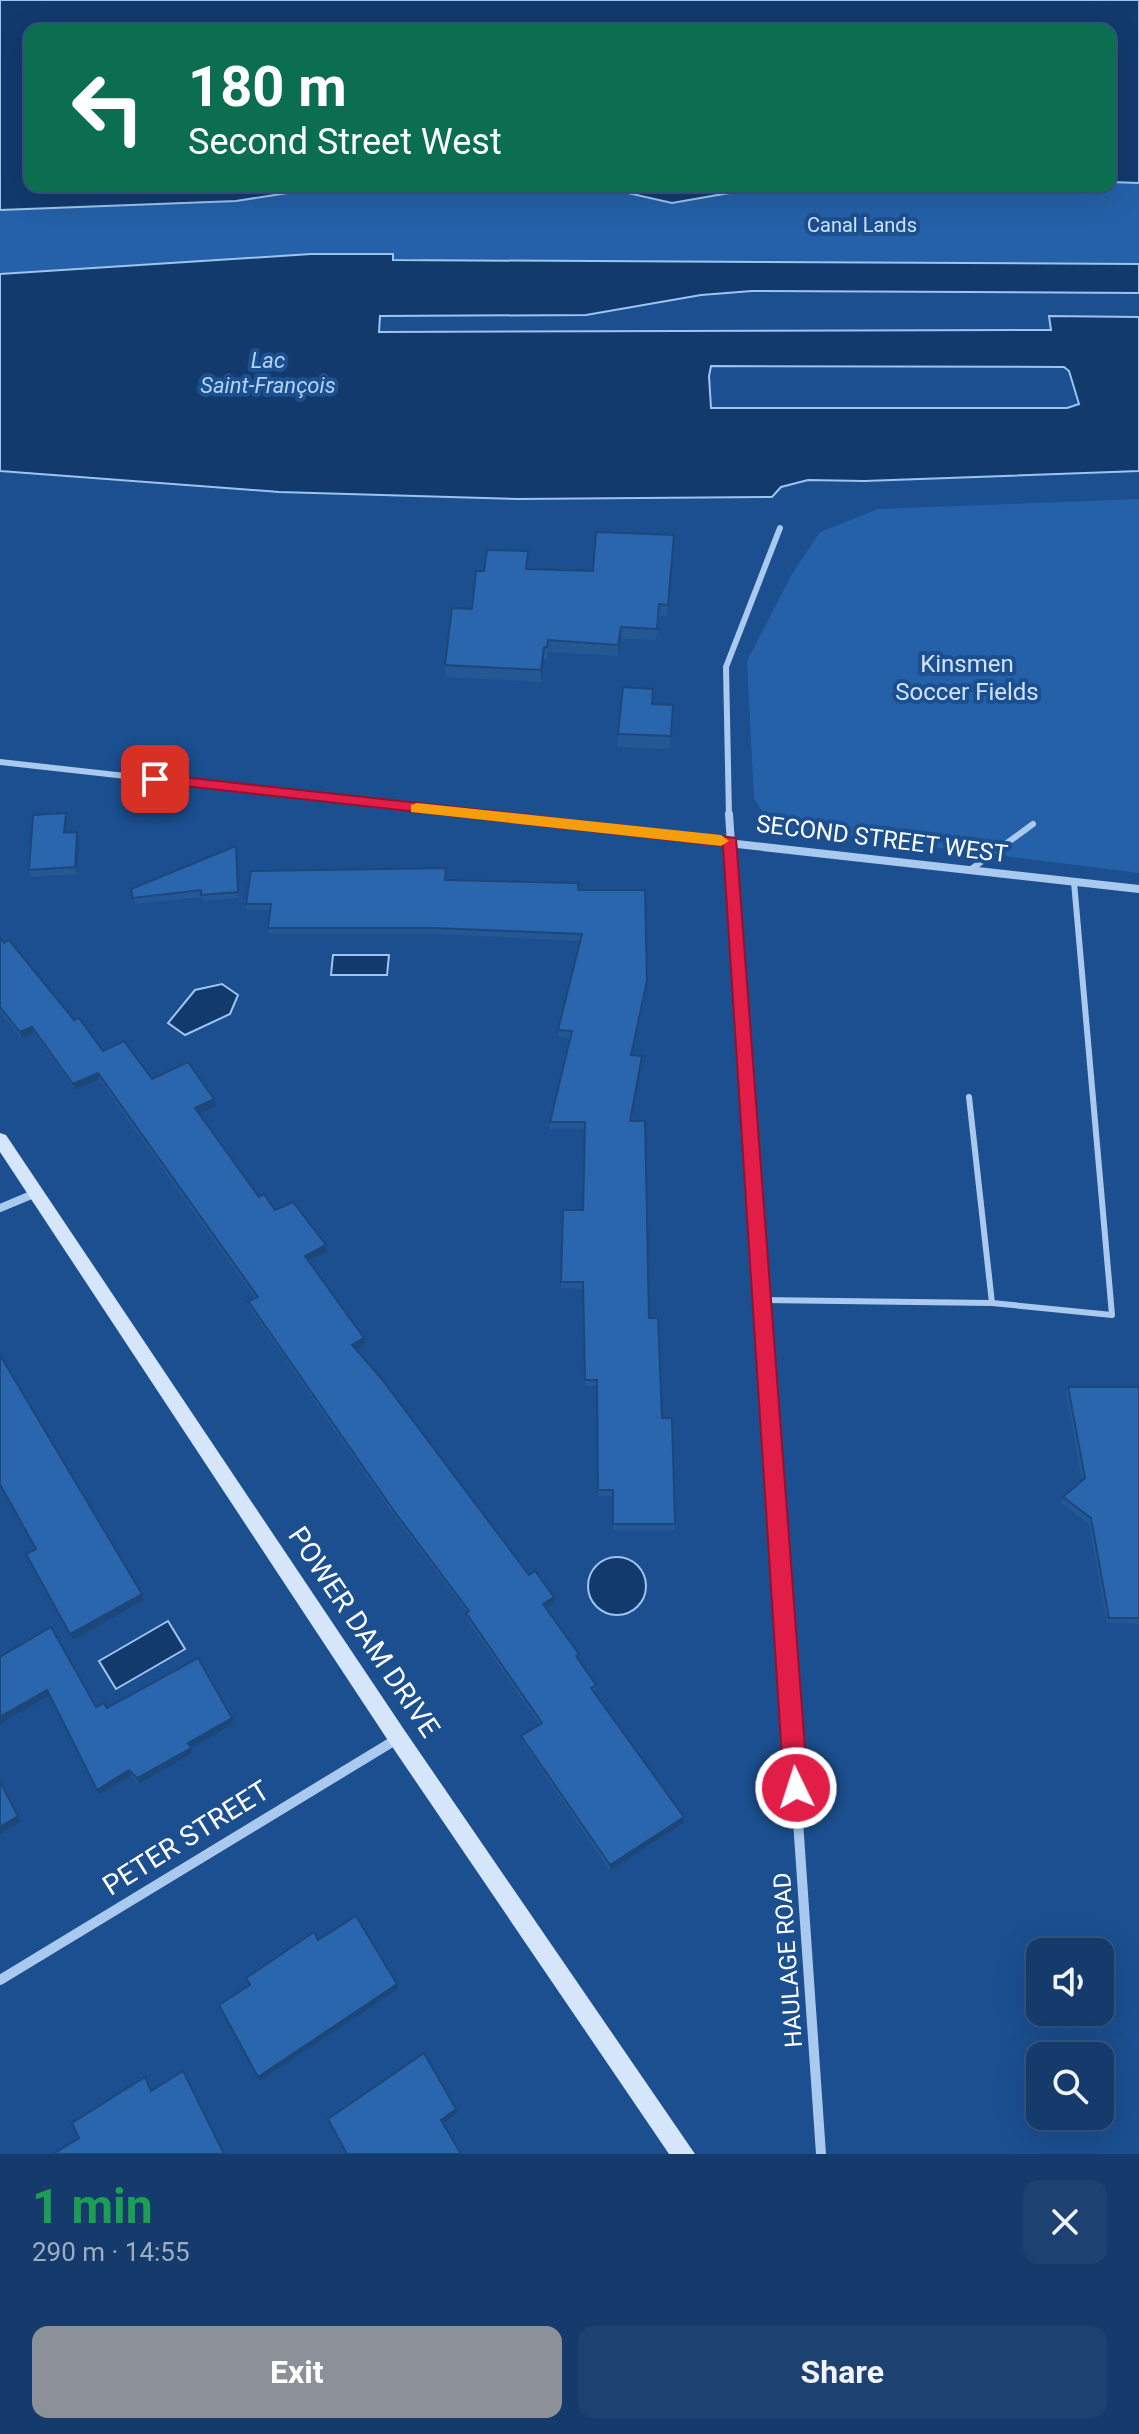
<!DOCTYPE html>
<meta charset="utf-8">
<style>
:root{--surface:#143b6b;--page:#1d4271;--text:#f1f3f6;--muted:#9dadc1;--line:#33557e;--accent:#8c9099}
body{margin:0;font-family:Roboto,sans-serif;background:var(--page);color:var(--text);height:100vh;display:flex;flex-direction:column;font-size:30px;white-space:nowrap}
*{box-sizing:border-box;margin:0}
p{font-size:26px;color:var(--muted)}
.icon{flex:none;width:44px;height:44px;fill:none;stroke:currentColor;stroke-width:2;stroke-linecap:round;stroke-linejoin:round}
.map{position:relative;height:2154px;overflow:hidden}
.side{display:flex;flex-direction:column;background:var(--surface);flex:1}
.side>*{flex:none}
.banner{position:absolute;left:24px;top:24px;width:1092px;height:168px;border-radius:16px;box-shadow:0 8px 32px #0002,0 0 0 2px var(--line);background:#0b6e4f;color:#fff;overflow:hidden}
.controls{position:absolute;left:1026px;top:1938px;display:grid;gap:16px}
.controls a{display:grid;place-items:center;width:88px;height:88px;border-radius:16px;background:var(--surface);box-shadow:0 8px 32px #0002,0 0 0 2px var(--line);font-size:40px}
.pin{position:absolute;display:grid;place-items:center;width:68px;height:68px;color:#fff;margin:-34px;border-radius:16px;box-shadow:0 4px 12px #0006}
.me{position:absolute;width:88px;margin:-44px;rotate:356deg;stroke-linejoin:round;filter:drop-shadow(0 0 6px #0008)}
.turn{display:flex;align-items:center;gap:28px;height:168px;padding:0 32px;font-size:36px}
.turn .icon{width:104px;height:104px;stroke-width:2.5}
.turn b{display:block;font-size:56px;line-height:68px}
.round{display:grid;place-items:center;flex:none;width:84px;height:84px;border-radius:16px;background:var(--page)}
.overview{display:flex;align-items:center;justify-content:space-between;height:136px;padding:0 32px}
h1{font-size:48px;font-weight:700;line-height:60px;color:#1e9e55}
.button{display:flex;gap:16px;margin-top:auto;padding:16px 32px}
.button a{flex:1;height:92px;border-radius:16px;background:var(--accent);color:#fff;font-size:32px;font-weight:700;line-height:92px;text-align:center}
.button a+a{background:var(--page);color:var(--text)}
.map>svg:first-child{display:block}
.green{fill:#2461a8}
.water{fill:#123a6d;stroke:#9cc4f0;stroke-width:2;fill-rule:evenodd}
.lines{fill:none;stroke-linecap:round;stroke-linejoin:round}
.service{stroke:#a9c9ee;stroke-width:6}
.minor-far2{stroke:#a9c9ee;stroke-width:6}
.minor-far1{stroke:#a9c9ee;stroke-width:8}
.minor{stroke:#a9c9ee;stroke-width:10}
.secondary{fill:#d6e6fa;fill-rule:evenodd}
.wall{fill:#245895}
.shaded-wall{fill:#1d4779}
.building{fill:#2a66ad;stroke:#1d4779;stroke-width:2}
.route{fill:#e11d48;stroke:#92132f;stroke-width:2}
.slow{fill:#f59e0b}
.labels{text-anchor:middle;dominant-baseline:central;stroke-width:8;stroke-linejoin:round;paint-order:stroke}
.far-park-label{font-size:20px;fill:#cfe3fa;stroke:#1b4f8f}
.far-water-label{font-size:22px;font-style:italic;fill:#b5d3f5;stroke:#1b4f8f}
.park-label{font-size:24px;fill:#cfe3fa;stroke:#1b4f8f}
.street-label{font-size:24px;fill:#fff;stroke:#1b4f8f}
.near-street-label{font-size:28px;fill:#fff;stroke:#1b4f8f}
</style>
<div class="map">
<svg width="1139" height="2154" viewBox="0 0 1139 2154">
<rect width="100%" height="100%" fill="#1b4f8f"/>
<g class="green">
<path d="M1110,182l29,1v81l-746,-4 -1,-6h-81l-311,20v-64l236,-9 96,-15h265l126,9 46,-9h341z"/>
<path d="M1139,499v374l-343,-43 -30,-11 -12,-21 -7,-137 45,-87 28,-42 58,-23z"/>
</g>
<g class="water">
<path d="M0,0h1139v183l-29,-1v-152h-1080v156h302l-96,15 -236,9z"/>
<path d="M597,186h172l-97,17z"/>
<path d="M311,254h82v6l746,4v29l-387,-2 -51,4 -115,20 -206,1 -1,16 672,-2 -2,-14 90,1v154l-275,10 -56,-1 -27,7 -9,10 -254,2 -239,-7 -279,-21v-197zM711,366l353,1 5,4 10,33 -12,4h-356l-2,-32z"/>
<path d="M333,955h56l-2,20h-56z"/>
<path d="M222,984l16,11 -8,19 -45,21 -17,-12 27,-33z"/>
<circle cx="617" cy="1586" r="29"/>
<path d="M168,1621l17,28 -69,40 -17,-28z"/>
</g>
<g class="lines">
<g class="service">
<path d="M970,870l63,-46"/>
<path d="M969,1097l23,206"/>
<path d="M762,1300l230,3 120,12 -38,-433"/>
</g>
<g class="minor-far2">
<path d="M0,762l486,54"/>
<path d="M729,816l-3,-149 54,-139"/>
</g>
<g class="minor-far1">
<path d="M468,814l671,75"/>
<path d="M729,814l40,589"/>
<path d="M0,1208l36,-15"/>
</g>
<g class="minor">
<path d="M769,1401l52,753"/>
<path d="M0,1980l397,-241"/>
</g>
<path class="secondary" d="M0,1133l6,2 399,596 290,423h-26l-278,-409 -391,-593z"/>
</g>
<g class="wall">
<path d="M674,535l-7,81h-8l-3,24 -35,-1 -3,17 -70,-4 -1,7h-3l-3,23 -95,-5 -1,-12 27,-56 12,-38 44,-9 -1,7 66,2z"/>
<path d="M652,704l21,1 -3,44 -53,-2 1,-13z"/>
<path d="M66,813l1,6 -1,14 13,6 -2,35 -46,3 -2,-7z"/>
<path d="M236,846l3,52 -36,3 -1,-4 -67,7 -4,-15z"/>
<path d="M446,868v12l132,10 68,98 -14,67 10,8 -11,58 18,197 26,206v6h-62v-34h-15l-2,-110h-11l-2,-97 -22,-1 2,-78h20l2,-81h-35v-7l20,-84 -12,-2v-6l22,-89 -145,-7h-166l-1,-6 2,-18h-23l-1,-6z"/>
<path d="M0,937l103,114 49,28 64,27 -17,7 60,84 16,13 51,35 1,7 -18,9 55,77 1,7 -9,5 173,225 25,28 -8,5 50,77 -1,6 -1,1 89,131 -73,48 -88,-130 -1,-5 18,-12 -73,-106 1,-6 -72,-95 -145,-209 -2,-7 7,-3 -156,-219 -24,11 -41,-57 -12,6 -22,-28z"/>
<path d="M0,1355l142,239 2,6 -71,40 -45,-80 -2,-6 9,-5 -35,-63z"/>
<path d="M1068,1387h71v237l-32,-1 -18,-99 -28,-21 2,-6 19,-16 -16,-88z"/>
<path d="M0,1657l96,50 136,11 1,6 -42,24 1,5 -53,31 -8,-8 -32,19 -49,-100 -50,29z"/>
</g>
<g class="shaded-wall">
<path d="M621,627v12l-3,17v-11z"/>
<path d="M544,647v12l-3,23v-12z"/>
<path d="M66,813l1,6 -1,21 -2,-7z"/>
<path d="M77,832l2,7 -2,35 -2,-7z"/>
<path d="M32,1027l2,6 -12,6 -2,-7z"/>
<path d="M642,1056v7l-12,64v-6z"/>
<path d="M98,1073l1,6 -24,11 -2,-6z"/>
<path d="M214,1099l2,7 -20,9 -1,-7z"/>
<path d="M326,1245l1,7 -21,10 -1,-6z"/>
<path d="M364,1338l1,7 -12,6 -1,-6z"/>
<path d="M142,1594l2,6 -71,40 -3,-6z"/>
<path d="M554,1597v6l-11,7v-6z"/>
<path d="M47,1690l3,5 -50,29v-7z"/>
<path d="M232,1718l1,6 -42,24 1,5 -53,31 -2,-6 51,-35z"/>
<path d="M129,1770l2,6 -32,19 -2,-5z"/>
<path d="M18,1816l2,6 -20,12v-7z"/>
<path d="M684,1817l-1,6 -73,48v-6z"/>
<path d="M397,1984l1,5 -139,92 -1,-4z"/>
<path d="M456,2109l1,4 -15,11 -1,-4z"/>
</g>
<g class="building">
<path d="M596,532l78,3 -6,70 -9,-1 -2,25 -36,-2 -3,18 -70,-5 -1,7h-3l-3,23 -96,-5 7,-57 20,1 4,-38h8l3,-21 41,1 -2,18 67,2z"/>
<path d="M623,687l30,2 -1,15 21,1 -2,31 -53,-2z"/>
<path d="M66,813l-2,20 13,-1 -2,35 -46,3 4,-55z"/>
<path d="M236,846l2,46 -37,3v-5l-68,8 -2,-9z"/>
<path d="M446,868l-1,12 133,3v7h67l2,91 -16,74 11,1 -12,65h15l4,197h9l4,100h10l3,106h-62v-34h-15l-1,-110h-12l-2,-98h-22l2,-72h20l2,-88h-35l22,-91 -14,-1 24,-96 -147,-6h-167l3,-24h-25l5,-33z"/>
<path d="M0,937l4,6 5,-3 65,80 5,-2 24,33 21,-10 28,38 36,-17 26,37 -19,9 64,89 5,-3 11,16 18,-8 33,43 -21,11 59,82 -12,7 29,33 148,197 6,-4 19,26 -11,7 36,50 -3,2 20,29 -5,3 93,129 -74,48 -89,-129 21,-13 -76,-110 3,-2 -75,-100 -146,-210 10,-4 -160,-224 -25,11 -41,-57 -12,5 -20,-25z"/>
<path d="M0,1355l142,239 -72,40 -44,-80 10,-5 -36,-65z"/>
<path d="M1068,1387h71v231h-30l-18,-100 -28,-21 22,-19z"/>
<path d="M51,1627l45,80 8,-4 3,5 91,-50 34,60 -44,25 3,5 -54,30 -8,-8 -32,20 -50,-100 -47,27v-60z"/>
<path d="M0,1782l18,34 -18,11z"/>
<path d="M356,1916l41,68 -139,93 -39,-72 31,-20 -4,-7 68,-46 4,8z"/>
<path d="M424,2053l32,56 -15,11 20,34h-114l-19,-35z"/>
<path d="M183,2071l41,83h-171l26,-16 -7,-15 73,-46 6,14z"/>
</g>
<path class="route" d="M155,774l581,64 72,950 -4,8 -8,3 -8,-3 -4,-8 -61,-942 -574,-64 -2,-3z"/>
<path class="slow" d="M417,803l304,32 8,6 -8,5 -310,-34v-7z"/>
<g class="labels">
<g class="far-park-label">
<text x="862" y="225">Canal Lands</text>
</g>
<g class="far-water-label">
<text x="268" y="360">Lac<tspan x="268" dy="25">Saint-François</tspan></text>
</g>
<g class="park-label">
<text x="967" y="664">Kinsmen<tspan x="967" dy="28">Soccer Fields</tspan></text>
</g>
<g class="street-label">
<text transform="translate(882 839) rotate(7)">SECOND STREET WEST</text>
<text transform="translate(788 1960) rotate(-94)">HAULAGE ROAD</text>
</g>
<g class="near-street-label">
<text transform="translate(364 1632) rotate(56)">POWER DAM DRIVE</text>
<text transform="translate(186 1838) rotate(-32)">PETER STREET</text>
</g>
</g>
</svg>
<div class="controls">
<a><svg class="icon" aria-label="sound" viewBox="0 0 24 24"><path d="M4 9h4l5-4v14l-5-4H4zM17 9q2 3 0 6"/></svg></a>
<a><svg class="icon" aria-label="search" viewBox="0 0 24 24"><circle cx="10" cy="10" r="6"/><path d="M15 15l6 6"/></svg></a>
</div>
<div class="pin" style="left:155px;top:779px;background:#d93025"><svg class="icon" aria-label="arrive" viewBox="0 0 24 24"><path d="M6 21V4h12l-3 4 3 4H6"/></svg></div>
<svg class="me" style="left:796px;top:1788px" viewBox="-20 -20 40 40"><circle r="17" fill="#e11d48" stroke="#fff" stroke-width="3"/><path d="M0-11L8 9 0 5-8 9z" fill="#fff"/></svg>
<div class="banner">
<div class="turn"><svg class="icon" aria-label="left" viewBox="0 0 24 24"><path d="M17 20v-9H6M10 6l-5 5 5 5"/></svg><div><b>180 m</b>Second Street West</div></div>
</div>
</div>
<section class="side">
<div class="overview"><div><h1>1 min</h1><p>290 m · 14:55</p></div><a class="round"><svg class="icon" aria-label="close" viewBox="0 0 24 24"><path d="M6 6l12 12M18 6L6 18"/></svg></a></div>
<div class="button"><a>Exit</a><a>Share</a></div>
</section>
